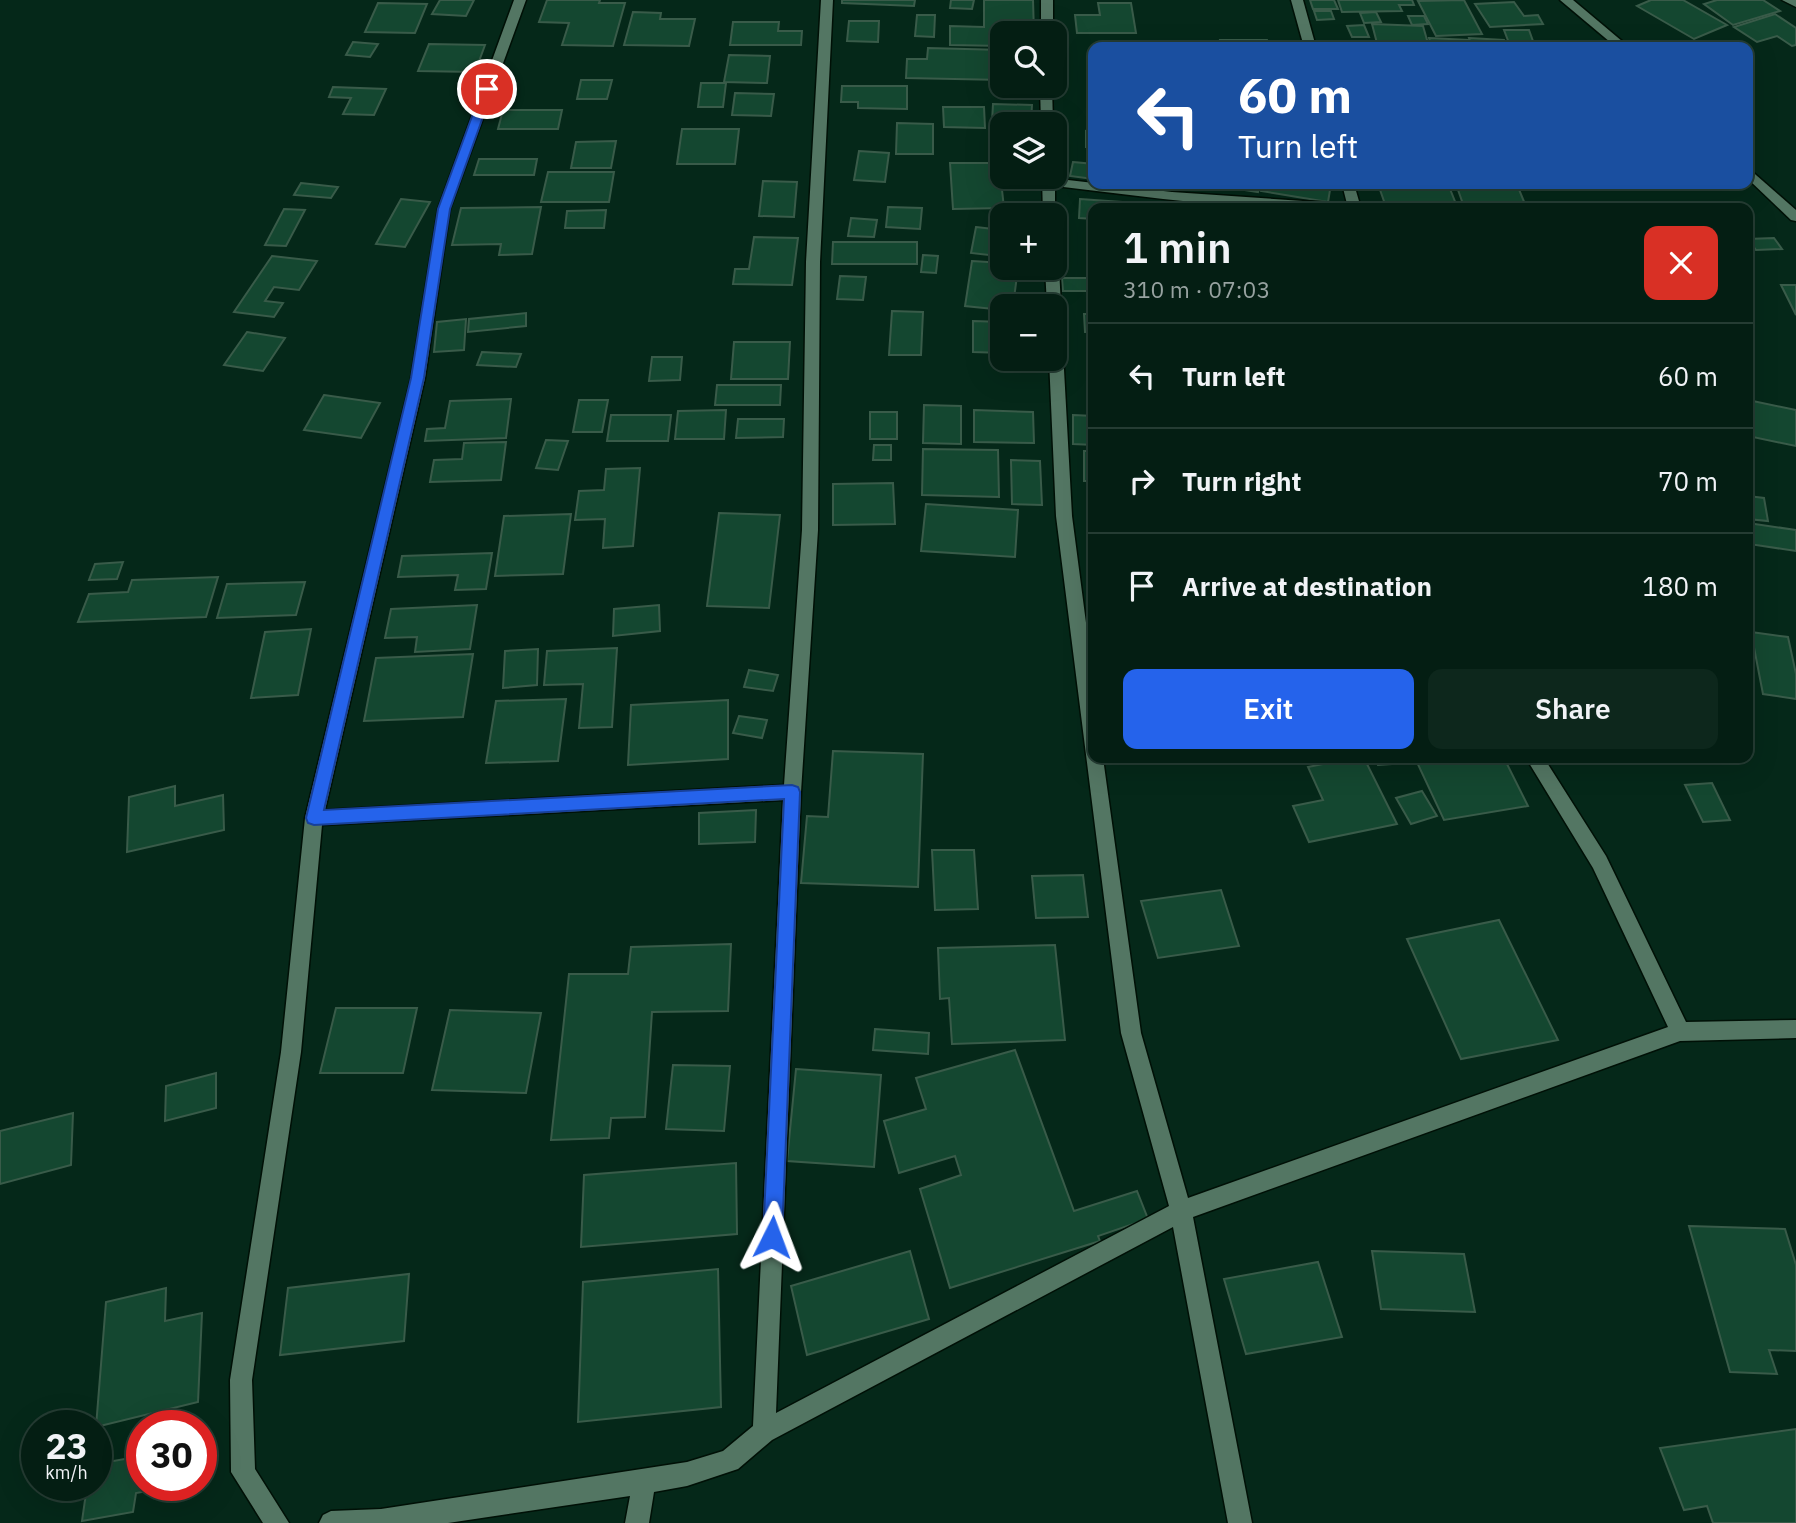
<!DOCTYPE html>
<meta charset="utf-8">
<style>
:root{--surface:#041e13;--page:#0d271c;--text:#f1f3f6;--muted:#97a2a0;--line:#253c33;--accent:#2563eb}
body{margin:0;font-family:"IBM Plex Sans",sans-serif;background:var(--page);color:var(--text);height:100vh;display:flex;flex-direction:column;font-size:26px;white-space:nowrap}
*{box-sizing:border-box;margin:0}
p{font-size:23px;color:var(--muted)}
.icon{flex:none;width:38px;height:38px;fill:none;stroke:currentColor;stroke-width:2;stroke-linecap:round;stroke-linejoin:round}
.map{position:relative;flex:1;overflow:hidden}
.drawer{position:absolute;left:1088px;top:203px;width:665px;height:560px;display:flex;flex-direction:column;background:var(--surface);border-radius:14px;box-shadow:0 7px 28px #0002,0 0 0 2px var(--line)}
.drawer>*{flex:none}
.guide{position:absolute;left:1088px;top:42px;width:665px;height:147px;border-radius:14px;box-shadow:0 7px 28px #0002,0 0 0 2px var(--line);background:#1a4fa0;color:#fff;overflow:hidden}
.fabs{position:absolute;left:990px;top:21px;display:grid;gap:14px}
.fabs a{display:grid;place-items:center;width:77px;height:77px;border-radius:14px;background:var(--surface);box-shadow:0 7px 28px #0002,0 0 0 2px var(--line);font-size:35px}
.speed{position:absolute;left:21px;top:1410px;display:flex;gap:14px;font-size:35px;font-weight:700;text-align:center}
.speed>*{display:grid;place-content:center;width:91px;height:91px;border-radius:50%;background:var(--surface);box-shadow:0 7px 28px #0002,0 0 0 2px var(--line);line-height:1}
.speed small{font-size:18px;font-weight:400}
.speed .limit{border:10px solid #d22;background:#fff;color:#111}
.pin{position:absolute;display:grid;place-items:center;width:60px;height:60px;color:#fff;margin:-30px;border:4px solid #fff;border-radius:50%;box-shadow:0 2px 7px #0007}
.me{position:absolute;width:77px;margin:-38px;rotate:3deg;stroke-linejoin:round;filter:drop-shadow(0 0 5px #0008)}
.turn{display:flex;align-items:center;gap:24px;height:147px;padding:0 35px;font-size:32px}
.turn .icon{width:91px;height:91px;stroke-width:2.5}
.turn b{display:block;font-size:49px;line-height:60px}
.round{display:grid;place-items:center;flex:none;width:74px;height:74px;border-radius:14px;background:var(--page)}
.overview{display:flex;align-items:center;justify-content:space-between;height:119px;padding:0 35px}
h1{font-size:42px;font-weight:600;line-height:52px}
.action{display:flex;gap:14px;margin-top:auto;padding:14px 35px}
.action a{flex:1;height:80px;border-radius:14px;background:var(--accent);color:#fff;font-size:28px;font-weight:600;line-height:80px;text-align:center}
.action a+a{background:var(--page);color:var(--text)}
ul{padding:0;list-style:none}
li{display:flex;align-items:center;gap:21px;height:105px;padding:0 35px;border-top:2px solid var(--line)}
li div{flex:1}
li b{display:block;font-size:26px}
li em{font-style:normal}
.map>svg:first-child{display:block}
.building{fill:#144730;stroke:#395b49;stroke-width:2}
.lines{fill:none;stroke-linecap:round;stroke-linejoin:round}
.street-casing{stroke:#001006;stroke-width:3}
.street{fill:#537663;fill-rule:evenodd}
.route{fill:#2563eb;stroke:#184099;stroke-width:2}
</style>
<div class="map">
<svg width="1796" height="1523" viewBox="0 0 1796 1523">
<rect width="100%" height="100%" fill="#052819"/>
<g class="building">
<path d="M440,0h34l-8,16 -34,-2z"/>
<path d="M547,0h53l-1,3h26l-12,43 -51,-1 7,-22 -30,-1z"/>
<path d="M842,0h73l-1,6 -72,-3z"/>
<path d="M951,0h23l-2,9 -22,-1z"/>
<path d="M984,0h49l1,33h-31v13l-53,-1v-19l34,1z"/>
<path d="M1310,0h24l4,9h-25z"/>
<path d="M1338,0h74l2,5h-15l3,6 -60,1z"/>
<path d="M1464,0l18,34 -46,2 -18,-35z"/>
<path d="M1651,0h32l44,25 -33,14 -57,-33z"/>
<path d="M1717,0h46l17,11 -47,14 -29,-21z"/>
<path d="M1514,2l10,14 14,-1 5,9 -53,3 -15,-23z"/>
<path d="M378,3l49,1 -12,29 -50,-1z"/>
<path d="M1098,3h33l5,30h-59l-2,-18h25z"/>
<path d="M1314,11h17l3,8 -17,1z"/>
<path d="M633,12l28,1 -1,6h35l-6,27 -65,-1z"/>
<path d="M1376,12l5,10 -17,1 -4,-10z"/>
<path d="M1775,14l21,14v17l-4,1 -15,-10 -20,6 -23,-15z"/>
<path d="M917,15h18l-1,22 -19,-1z"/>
<path d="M1408,16h16l4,8 -16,1z"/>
<path d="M849,21h30l-1,21 -31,-1z"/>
<path d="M733,22h46l-1,9h24l-1,14h-71z"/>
<path d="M1372,24l51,2 6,21h-51z"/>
<path d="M1364,25l5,12h-17l-5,-11z"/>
<path d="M1504,30h25l5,14 -25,-1z"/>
<path d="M1429,38l40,2 2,7h-39z"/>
<path d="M1469,38l35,2 2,7h-34z"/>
<path d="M1220,40h47l2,7h-48z"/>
<path d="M353,42l25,2 -8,13 -24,-2z"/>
<path d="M429,44l56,1 -10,27 -57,-1z"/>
<path d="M928,48l75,2v30l-97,-2 1,-19h20z"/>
<path d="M729,55l41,1 -3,27 -43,-1z"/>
<path d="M581,80h31l-5,19h-30z"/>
<path d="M701,83h25l-3,24h-25z"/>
<path d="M842,86h65v23l-49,-1v-6h-17z"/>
<path d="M333,87l53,2 -12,26 -31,-1 8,-16 -22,-1z"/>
<path d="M735,93l39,1 -3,22 -39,-1z"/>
<path d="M993,104l39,1 -1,18 -39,-1z"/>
<path d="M943,107h41l1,21 -41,-1z"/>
<path d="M503,110h59l-4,19h-60z"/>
<path d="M897,123l36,1v30h-37z"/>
<path d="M682,129h57l-4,35h-58z"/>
<path d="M1086,131l8,1v15h-8z"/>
<path d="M616,141l-5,27h-40l5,-26z"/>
<path d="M859,151l30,2 -4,29 -31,-2z"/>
<path d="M479,159h58l-3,16h-60z"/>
<path d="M1073,162l21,2v15l-24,-3z"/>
<path d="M950,163h49l5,45 -51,1z"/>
<path d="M548,172h66l-5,30h-68z"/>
<path d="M763,181l34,1 -3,35 -35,-1z"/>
<path d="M301,183l37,4 -7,11 -37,-3z"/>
<path d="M1207,184h53l-2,8z"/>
<path d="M1262,184h69l-3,18 -67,-11z"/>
<path d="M1378,184h70l8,20h-71z"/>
<path d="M1457,187h61l7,17h-62z"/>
<path d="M401,199l29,3 -25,45 -29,-3z"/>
<path d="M1080,199l56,4v5h-42v11l-15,-1z"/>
<path d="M541,207l-9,47 -33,1 2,-11 -49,1 9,-37z"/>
<path d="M888,207l34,1 -2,21 -34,-2z"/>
<path d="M284,209l21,1 -19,36 -21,-1z"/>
<path d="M606,210l-2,18h-39l2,-17z"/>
<path d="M851,218l26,2 -3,17 -26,-1z"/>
<path d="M976,227l27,3 -5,26 -27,-3z"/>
<path d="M754,237l44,1 -6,47 -59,-1 2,-15h14z"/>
<path d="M1774,238l8,11 -26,1 -8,-11z"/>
<path d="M833,242h84v22h-85z"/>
<path d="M923,255l15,1 -2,17 -15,-1z"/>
<path d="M272,256l45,5 -18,29 -25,-3 -9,14 18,2 -9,14 -40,-5z"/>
<path d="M972,261l31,2v5h15l-5,38h-10v4l-38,-4z"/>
<path d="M840,276l26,1 -3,23 -26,-1z"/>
<path d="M1062,278h32v13h-31z"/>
<path d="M1781,285h15v30z"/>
<path d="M892,311l31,1 -2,43h-32z"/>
<path d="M526,313v13l-58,6 1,-13z"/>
<path d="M1084,314h10v18h-9z"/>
<path d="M466,319l-2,31 -30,2 3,-30z"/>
<path d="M973,321l30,1v31l-30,-1z"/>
<path d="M247,332l38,6 -22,33 -39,-6z"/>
<path d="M734,342h56l-2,37h-57z"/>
<path d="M482,352l39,2 -5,13 -39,-2z"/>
<path d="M652,357h30l-2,23 -31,1z"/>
<path d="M717,385h64l-1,20h-65z"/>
<path d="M324,395l56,8 -19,35 -57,-8z"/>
<path d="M511,399l-5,39 -81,3 2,-12 18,-1 5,-27z"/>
<path d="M579,400h29l-6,32h-29z"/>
<path d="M1748,400l48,10v36l-48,-10z"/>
<path d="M924,405l37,1v38l-38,-1z"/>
<path d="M726,410l-2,29h-49l3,-28z"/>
<path d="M974,410l59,2 1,31 -60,-1z"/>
<rect x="870" y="412" width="27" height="27"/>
<path d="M611,415h60l-3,26h-61z"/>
<path d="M1073,415l21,1v29l-21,-1z"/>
<path d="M738,419h46l-1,18 -47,1z"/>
<path d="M546,440l22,1 -10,29 -22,-2z"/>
<path d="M506,442l-5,38 -71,2 4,-22 28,-1 2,-16z"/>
<path d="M874,445h17v15h-18z"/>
<path d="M923,449l75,1 1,47 -77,-2z"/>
<rect x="1084" y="451" width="10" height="30"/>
<path d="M1011,460l29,1 2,44 -30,-1z"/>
<path d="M640,468l-7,78 -30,2 2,-29 -30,1 4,-29 25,-1 2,-21z"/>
<path d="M893,483l2,41 -62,1v-41z"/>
<path d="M1748,496l16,2 4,23 -20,-2z"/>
<path d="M926,504l92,6 -3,47 -94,-6z"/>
<path d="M719,513l61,2 -11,93 -62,-2z"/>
<path d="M571,514l-8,60 -68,2 9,-60z"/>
<path d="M1748,523l48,7v21l-47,-7z"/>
<path d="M492,553l-6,36 -31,1 3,-15 -60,2 4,-21z"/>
<path d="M123,562l-6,17 -28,1 6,-16z"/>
<path d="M218,577l-12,40 -128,5 11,-28 39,-2 4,-12z"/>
<path d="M305,582l-9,33 -79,3 10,-34z"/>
<path d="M477,605l-7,44 -55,3 2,-15 -32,1 6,-29z"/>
<path d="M659,605l1,26 -47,5 1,-27z"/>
<path d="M311,629l-13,66 -47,3 14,-66z"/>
<path d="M1751,632l37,5 8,37v25l-33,-5z"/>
<path d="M617,648l-5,79 -33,1 4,-44 -39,1 3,-34z"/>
<path d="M538,649l-1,36 -34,3 2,-37z"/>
<path d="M473,654l-10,63 -99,4 12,-63z"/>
<path d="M749,670l29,5 -5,16 -29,-4z"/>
<path d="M566,699l-8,62 -72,2 10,-62z"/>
<path d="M728,700v59l-100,6 3,-60z"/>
<path d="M739,716l28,4 -5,18 -29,-5z"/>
<path d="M833,751l90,3 -5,133 -117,-4 6,-67 21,1z"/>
<path d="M1353,758h11l33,66 -88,18 -16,-36 30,-6 -15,-33z"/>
<path d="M1376,758h28l2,5 -28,2z"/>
<path d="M1415,758h89l24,48 -84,14z"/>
<path d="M1712,783l18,37 -27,2 -18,-37z"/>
<path d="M175,786v20l48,-11 1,35 -97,22 2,-55z"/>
<path d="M1422,791l15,25 -26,8 -15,-26z"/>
<path d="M756,810l-1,32 -56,2v-31z"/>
<path d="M932,850h42l4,59 -43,1z"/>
<path d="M1083,875l5,42 -52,1 -4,-42z"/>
<path d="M1221,890l18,56 -81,12 -17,-57z"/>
<path d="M1499,920l59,120 -97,19 -54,-120z"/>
<path d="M731,944l-3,67 -76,1 -7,105 -34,1 -2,20 -58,2 18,-166h59l3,-27z"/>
<path d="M1055,945l10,95 -113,4 -3,-46 -9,1 -2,-51z"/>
<path d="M336,1008h81l-14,65h-83z"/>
<path d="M450,1010l91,3 -15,80 -94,-3z"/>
<path d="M875,1029l54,4 -1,21 -55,-4z"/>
<path d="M1015,1050l59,161 63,-20 11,28 -50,17 2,5 -150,47 -30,-99 41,-14 -6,-19 -56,17 -15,-52 42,-12 -10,-31z"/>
<path d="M673,1065l57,1 -6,65 -58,-2z"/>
<path d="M796,1069l85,6 -7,92 -87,-6z"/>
<path d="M216,1073v35l-51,13 1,-35z"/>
<path d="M73,1113l-2,52 -71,19v-53z"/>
<path d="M736,1163l1,71 -156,13 3,-72z"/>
<path d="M1689,1226l96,3 11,36v86l-27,-1 8,24 -47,-2z"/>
<path d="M910,1251l19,68 -122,36 -16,-69z"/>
<path d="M1372,1251l92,3 11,58 -94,-3z"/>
<path d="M1318,1262l24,75 -96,17 -22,-75z"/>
<path d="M718,1269l3,138 -143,15 5,-140z"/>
<path d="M409,1274l-5,67 -124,14 8,-67z"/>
<path d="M166,1288l-1,33 37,-8 -4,89 -102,25 10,-125z"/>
<path d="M1796,1429v94h-83l-6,-17 -23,4 -24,-62z"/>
<path d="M142,1456v30h34l-40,7 -3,19 -51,9 5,-35h9v-22z"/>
</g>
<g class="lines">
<defs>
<g id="street">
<path d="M514,0h12l-76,209 -25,169 -100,432 459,-25 18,-255 4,-268 15,-262h12l-13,262 -2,268 -17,262 -25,621 393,-207 -48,-173 -65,-517 -7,-157h6v-31l7,5 10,183 22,168v74h9l38,275 47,165 480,-171 -75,-159 -67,-110h18l62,98 80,166 110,-2v18l-116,3 -487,176 59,306h-24l-55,-296 -401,213 -34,29 -51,17 -33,6 -5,31h-24l5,-27 -182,27h-129l4,-8 8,-4 50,-2 306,-47 36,-11 30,-25 30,-626 -461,25 -21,227 -49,328 3,89 34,54h-26l-32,-51 -1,-92 51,-328 24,-234 106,-440 27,-169z"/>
<rect x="1041" y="0" width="12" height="33"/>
<path d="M1291,0h12l13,47h-12z"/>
<path d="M1560,0h13l56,47h-13z"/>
<path d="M1782,0h14v7z"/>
<path d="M1040,86h12l1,38h-12z"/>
<path d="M1748,168l48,42v11l-5,-1 -43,-41z"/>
<path d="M1042,177l130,15 175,12 -5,-20h12l7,24c-102,5 -205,-10 -306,-22v29h-12z"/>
<path d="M1055,265l4,3 2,38 -6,4v-4h-8l-2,-38h10z"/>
</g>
</defs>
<use href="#street" class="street-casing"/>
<use href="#street" class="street"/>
</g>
<path class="route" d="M487,85l6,4 -43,120 -26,169 -100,432 468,-25 6,2 2,5 -18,445 -3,7 -7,2 -7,-2 -2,-7 21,-438 -470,26 -6,-2 -2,-5 105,-440 27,-169 44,-120z"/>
</svg>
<div class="fabs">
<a><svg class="icon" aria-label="search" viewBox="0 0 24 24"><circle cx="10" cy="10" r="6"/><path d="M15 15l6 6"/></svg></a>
<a><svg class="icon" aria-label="layers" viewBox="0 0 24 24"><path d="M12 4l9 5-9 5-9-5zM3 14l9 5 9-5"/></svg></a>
<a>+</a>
<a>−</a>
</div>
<div class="speed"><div>23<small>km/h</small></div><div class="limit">30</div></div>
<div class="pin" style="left:487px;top:89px;background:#d93025"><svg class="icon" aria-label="arrive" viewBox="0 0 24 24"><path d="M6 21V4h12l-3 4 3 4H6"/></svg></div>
<svg class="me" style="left:772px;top:1237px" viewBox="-20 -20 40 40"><path d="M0-17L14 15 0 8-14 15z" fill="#2563eb" stroke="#fff" stroke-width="4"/></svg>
<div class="guide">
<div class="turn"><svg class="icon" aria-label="left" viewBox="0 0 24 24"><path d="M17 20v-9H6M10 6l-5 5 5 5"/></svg><div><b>60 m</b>Turn left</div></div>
</div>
<section class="drawer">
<div class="overview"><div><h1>1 min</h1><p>310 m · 07:03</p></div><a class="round" style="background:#d93025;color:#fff"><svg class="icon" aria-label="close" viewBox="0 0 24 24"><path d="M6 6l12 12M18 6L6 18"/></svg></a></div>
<ul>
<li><svg class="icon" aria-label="left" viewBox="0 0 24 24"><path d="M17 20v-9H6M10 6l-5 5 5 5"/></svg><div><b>Turn left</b></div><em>60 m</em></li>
<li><svg class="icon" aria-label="right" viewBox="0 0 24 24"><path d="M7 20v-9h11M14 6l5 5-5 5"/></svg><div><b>Turn right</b></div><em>70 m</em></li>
<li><svg class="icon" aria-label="arrive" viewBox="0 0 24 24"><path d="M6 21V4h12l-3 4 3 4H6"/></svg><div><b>Arrive at destination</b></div><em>180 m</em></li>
</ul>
<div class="action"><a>Exit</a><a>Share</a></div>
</section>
</div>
